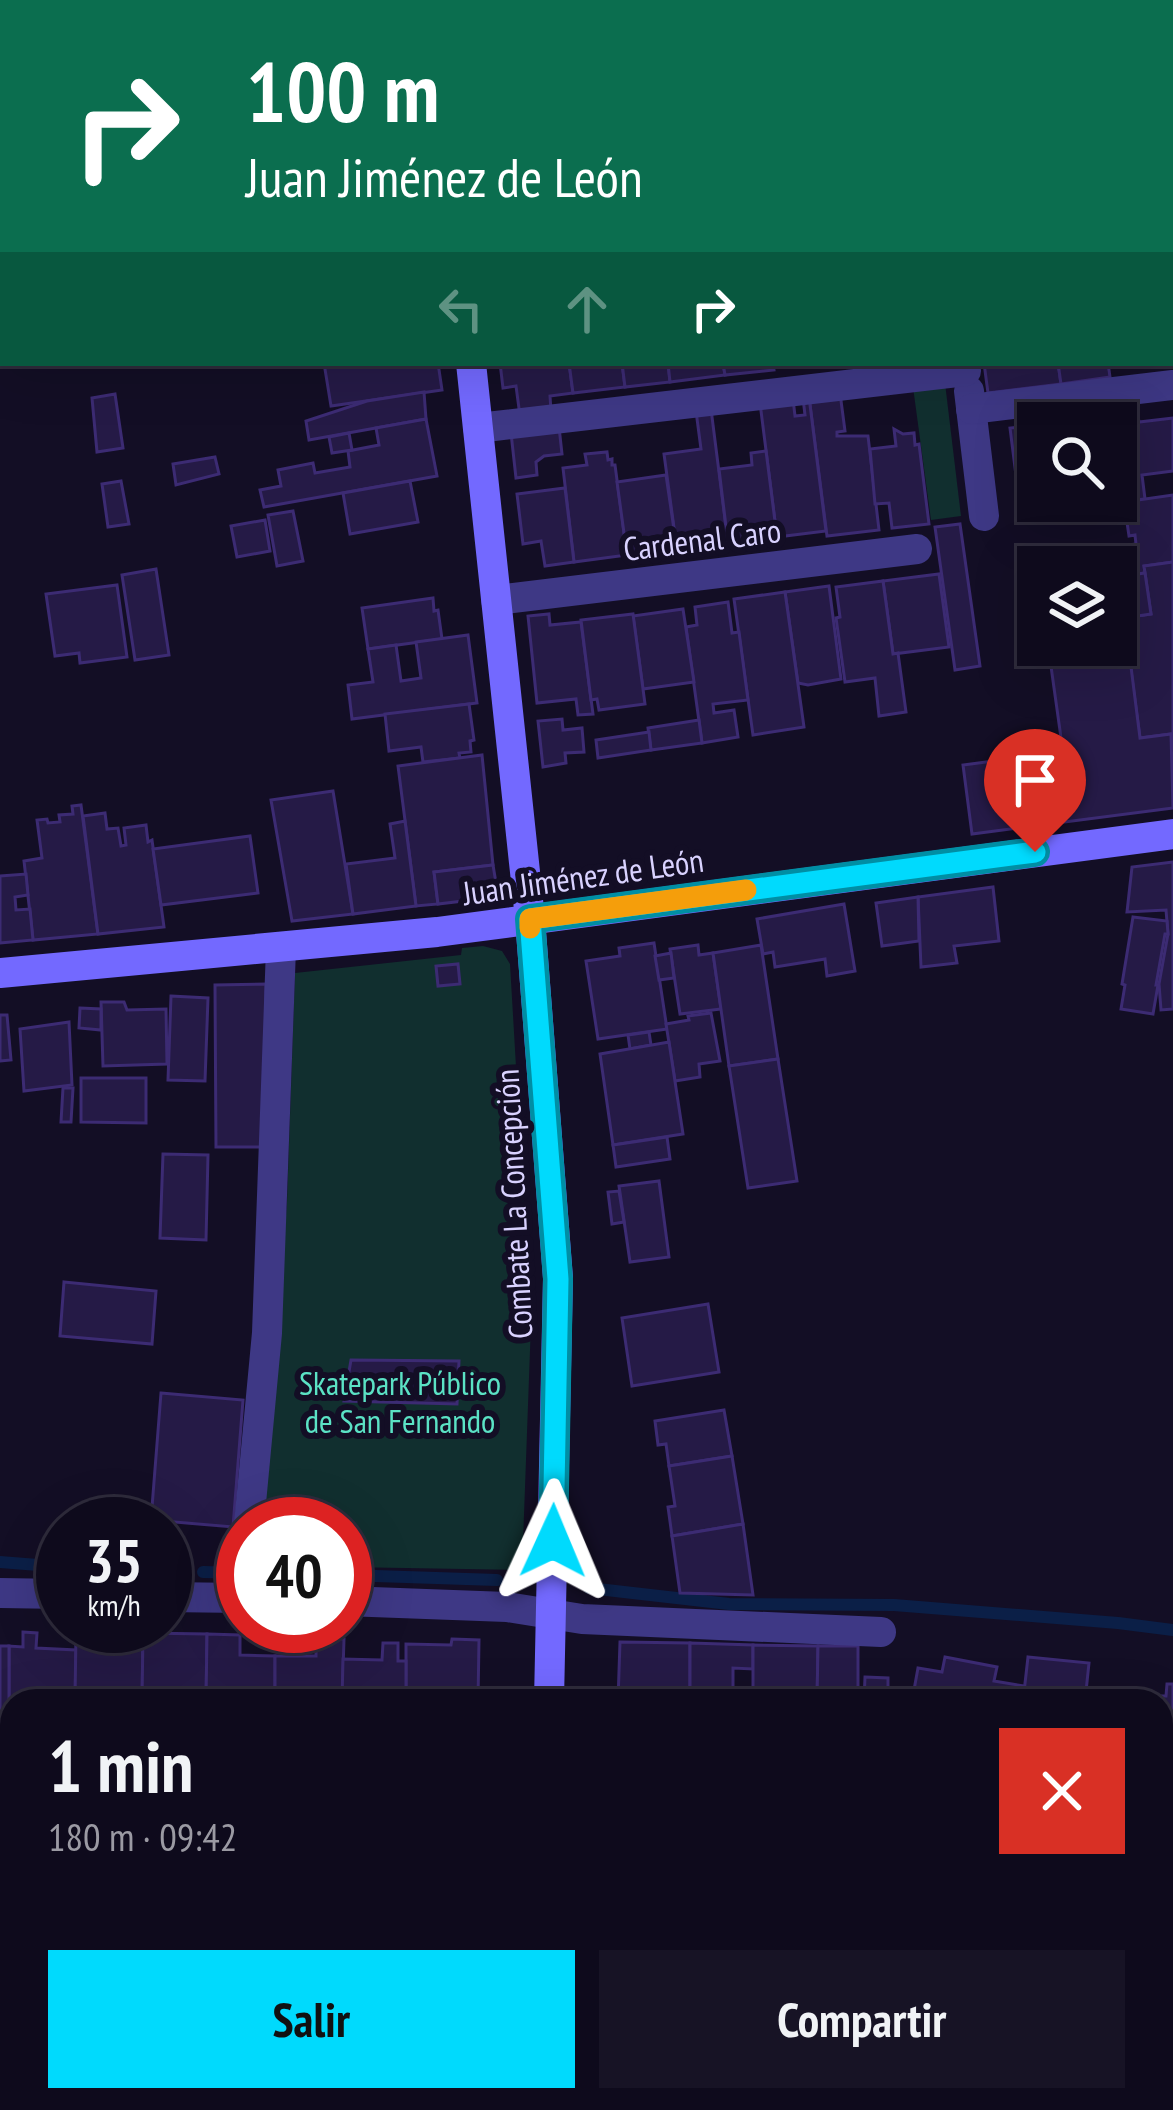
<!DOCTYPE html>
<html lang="es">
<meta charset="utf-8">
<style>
:root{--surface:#0e0a1c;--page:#171325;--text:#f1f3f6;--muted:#9b9aa3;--line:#2e2b3b;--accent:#00dafd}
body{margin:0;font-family:"PT Sans Narrow",sans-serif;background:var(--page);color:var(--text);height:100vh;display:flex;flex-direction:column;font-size:45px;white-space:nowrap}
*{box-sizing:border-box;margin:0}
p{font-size:39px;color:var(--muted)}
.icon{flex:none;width:66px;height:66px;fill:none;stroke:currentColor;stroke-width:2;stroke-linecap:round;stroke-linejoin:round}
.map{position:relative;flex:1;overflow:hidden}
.drawer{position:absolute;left:0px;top:1689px;width:1173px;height:423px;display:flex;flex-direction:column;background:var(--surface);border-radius:36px 36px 0 0;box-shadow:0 12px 48px #0002,0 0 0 3px var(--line)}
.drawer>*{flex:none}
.banner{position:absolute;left:0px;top:0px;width:1173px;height:366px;box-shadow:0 12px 48px #0002,0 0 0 3px var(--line);background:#0b6e4f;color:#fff;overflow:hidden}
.tools{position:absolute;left:1017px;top:402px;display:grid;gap:24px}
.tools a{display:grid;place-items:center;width:120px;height:120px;border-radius:0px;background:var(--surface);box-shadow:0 12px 48px #0002,0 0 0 3px var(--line);font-size:60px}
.speed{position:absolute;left:36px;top:1497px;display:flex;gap:24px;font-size:60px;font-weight:700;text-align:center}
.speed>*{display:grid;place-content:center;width:156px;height:156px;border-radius:50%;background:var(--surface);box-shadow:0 12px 48px #0002,0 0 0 3px var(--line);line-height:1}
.speed small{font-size:30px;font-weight:400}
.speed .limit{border:18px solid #d22;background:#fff;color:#111}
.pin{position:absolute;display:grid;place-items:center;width:102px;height:102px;color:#fff;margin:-123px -51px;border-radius:50% 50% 50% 0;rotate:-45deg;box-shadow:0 0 12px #0007}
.pin .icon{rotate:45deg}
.me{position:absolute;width:132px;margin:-66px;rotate:1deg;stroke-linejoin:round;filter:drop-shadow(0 0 9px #0008)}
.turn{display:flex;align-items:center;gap:42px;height:252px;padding:0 48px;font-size:54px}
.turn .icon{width:156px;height:156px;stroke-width:2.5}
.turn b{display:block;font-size:84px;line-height:102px}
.lanes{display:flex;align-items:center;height:114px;padding:0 48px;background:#0003;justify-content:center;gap:60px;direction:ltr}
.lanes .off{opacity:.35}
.round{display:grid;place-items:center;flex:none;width:126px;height:126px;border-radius:0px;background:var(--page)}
.overview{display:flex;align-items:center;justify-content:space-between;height:204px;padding:0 48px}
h1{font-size:72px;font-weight:700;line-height:90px}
.button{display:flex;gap:24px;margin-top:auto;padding:24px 48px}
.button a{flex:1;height:138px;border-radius:0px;background:var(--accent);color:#111;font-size:48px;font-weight:700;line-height:138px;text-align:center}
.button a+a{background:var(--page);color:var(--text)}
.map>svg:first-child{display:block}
.green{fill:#112f2f}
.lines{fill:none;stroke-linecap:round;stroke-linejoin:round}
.stream{stroke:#0b1f47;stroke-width:12}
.building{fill:#251a46;stroke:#3c2b73;stroke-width:3}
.street{stroke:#3e3885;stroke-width:30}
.secondary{stroke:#7369ff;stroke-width:30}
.route-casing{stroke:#008ea4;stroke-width:30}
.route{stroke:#00dafd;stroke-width:21}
.slow{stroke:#f59e0b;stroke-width:21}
.labels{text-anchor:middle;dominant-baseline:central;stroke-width:12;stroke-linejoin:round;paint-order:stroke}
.street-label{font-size:33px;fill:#d9d2ff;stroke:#130e25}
.park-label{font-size:33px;fill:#5be2c5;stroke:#130e25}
</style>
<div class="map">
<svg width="1173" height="2110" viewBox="0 0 1173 2110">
<rect width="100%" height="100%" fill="#130e25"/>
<g class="green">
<path d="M945,383l16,133 -30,4 -18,-133z"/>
<path d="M483,946l19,5 8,13 21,359 -9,247 -177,-3v-43h-82l24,-322 8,-229 166,-18 1,-7z"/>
</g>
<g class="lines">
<g class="stream">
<path d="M0,1562l63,5"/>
<path d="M203,1572l40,1"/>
<path d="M345,1575l152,5"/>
<path d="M589,1588l140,16 165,1 224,18 55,7"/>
</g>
</g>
<g class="building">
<rect x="0" y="75" width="3" height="80"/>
<rect x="1170" y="195" width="3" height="78"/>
<path d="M324,363h114l4,27 -111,16z"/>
<path d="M500,363h69l4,30 -23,3 1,15 -31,5 -4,-30 -13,2z"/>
<path d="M569,363h53l3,24 -52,6z"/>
<path d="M622,363h46l2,19 -45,5z"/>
<path d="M668,363h55l2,12 -55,7z"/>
<path d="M723,363h50l1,7 -49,5z"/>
<path d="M984,363h74l3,21 -73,9z"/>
<path d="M1058,363h50l2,14 -49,7z"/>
<path d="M424,392l2,27 -117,21 -3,-19 61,-20z"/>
<path d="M840,393l5,38 -8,1v4h31l11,94 -52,6 -18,-139z"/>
<path d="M115,394l8,54 -26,4 -5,-54z"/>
<path d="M809,397l17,134 -49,6 -17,-134 33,-4 2,17 10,-1 -2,-17z"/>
<path d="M1136,404l3,18 34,-4v53l-31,4 3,24 -23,2 -6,-45v-32l17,-2 -2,-17z"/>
<path d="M711,409l17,134 -51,7 -13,-96 37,-5 -5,-38z"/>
<path d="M1092,412l2,11h-32l-2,-7z"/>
<path d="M426,419l11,57 -173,31 -4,-17 21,-4 -3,-16 35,-7 2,10 35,-6 -2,-16 31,-6 -3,-17z"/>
<path d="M1038,425v76h32l-50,6 -10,-79z"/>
<path d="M559,427l3,27 -18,2 -8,6 1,13 -21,3 -5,-45z"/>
<path d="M894,429l9,5 11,-1 1,12 4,-1 10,80 -37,4 -3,-25 -14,1 -5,-55 26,-3z"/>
<path d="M349,433l3,17 -20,3 -3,-16z"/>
<path d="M766,451l11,86 -49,6 -9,-74 33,-4 -1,-12z"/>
<path d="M607,452l1,8 4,-1v6h3l12,90 -53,7 -11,-94 24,-3 -2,-11z"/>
<path d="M215,457l4,17 -43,11 -3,-21z"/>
<path d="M666,475l11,75 -50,5 -10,-73z"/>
<path d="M121,481l8,43 -21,3 -6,-43z"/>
<path d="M410,481l8,41 -68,12 -7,-41z"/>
<path d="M565,488l9,74 -29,4 -4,-25 -18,3 -6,-50z"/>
<path d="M1173,495v67l-29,4 1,7 -29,4v-10h-32l-2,-16 54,-7 -1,-9 -6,1 -4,-27h6v-8z"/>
<path d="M293,511l10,50 -26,5 -9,-51z"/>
<path d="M265,520l5,31 -33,6 -6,-31z"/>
<path d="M960,524l20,142 -25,4 -20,-143z"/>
<path d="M1173,562v188l-2,-16 -31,4 -16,-120 27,-4 -7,-48z"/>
<path d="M156,569l13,86 -34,5 -13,-85z"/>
<path d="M1145,573l6,41 -27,4 1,11 -9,2v-54z"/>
<path d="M939,574l10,73 -56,7 -10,-73z"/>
<path d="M883,581l10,73 5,-1 8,59 -27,4 -4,-38 -30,4 -9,-64 4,-1 -4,-30z"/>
<path d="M117,585l10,72 -47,6 -1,-10 -24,3 -9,-62z"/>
<path d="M829,586l12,93 -33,6 -10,-2 -13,-91z"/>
<path d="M1038,587v49l-2,-15 -5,1 -3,-28h4l-1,-6z"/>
<path d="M785,592l19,135 -51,8 -19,-136z"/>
<path d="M433,598l1,13 4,-1 4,29 -74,10 -6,-41z"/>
<path d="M728,602l4,31 7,-1 9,68 -35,4 1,9 20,-3 4,27 -36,6 -16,-116 11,-2 -2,-18z"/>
<path d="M683,609l11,73 -51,7 -10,-73z"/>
<path d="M549,614l1,11 31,-3 12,92 -15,1 -2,-16 -39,4 -9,-87z"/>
<path d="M633,614l12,90 -46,6 -2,-11 -6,1 -10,-80z"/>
<path d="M468,635l9,68 -125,16 -4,-34 25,-3 -5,-33 28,-4 5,36 20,-3 -5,-36z"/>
<path d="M1048,645h64l3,16 15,-2 10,79 31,-4 2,74 -201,26 -9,-69 100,-13z"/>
<path d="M469,704l5,36 -4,1 1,11 -12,1 1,5 -37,4 -2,-15 -32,4 -4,-37z"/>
<path d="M562,719l1,11 19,-2 2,24 -19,1 1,10 -23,4 -5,-46z"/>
<path d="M699,720l3,23 -51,7 -3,-22z"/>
<path d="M649,732l2,18 -53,8 -2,-18z"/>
<path d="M482,755l11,110 -59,7 4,32 -22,2 -18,-140z"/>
<path d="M333,791l20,123 -61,7 -21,-121z"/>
<path d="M81,805l17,129 -65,6 -9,-79 18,-3 -5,-38 10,-1 1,4 12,-1 -1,-7 14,-1 -1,-8z"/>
<path d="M105,813l2,16 11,-1 3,18 5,-1 -2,-17 22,-3 2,17 4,-2 12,87 -66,7 -15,-118z"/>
<path d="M405,821l11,85 -63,8 -7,-50 49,-6 -5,-34z"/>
<path d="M250,836l8,57 -97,12 -8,-56z"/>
<path d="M1173,862v147l-12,1 -2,-26 9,-50 -2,-24 -39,2 5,-45z"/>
<path d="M493,865l4,24 -9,9 -50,6 -4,-32z"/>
<path d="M26,874l2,21 -13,2 1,13 14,-1 3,31 -33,3v-67z"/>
<path d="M993,887l6,54 -45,5 3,17 -36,4 -3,-70z"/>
<path d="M918,897l1,44 -37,5 -6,-43z"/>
<path d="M844,904l11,67 -28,5 -2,-17 -50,8 -2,-15 -10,2 -6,-35z"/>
<path d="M1133,917l34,4 1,13h-3l-9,51h2l-5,29 -32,-5 4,-24 -3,-1z"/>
<path d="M654,943l13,86 -69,10 -12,-78 34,-5 -1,-8z"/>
<path d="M698,945l1,10 14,-2 8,56 -41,5 -10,-65z"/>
<path d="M761,945l17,114 -49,7 -16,-113z"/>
<path d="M671,953l3,25 -15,2 -4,-24z"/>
<path d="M458,964l2,20 -22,2 -2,-20z"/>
<path d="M266,984l-2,163h-48l-1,-162z"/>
<path d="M171,996l37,2 -3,83 -37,-1z"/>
<path d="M101,1002h23l3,8 39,-1 1,55 -64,2z"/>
<path d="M80,1008l21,1v21l-22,-2z"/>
<path d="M711,1013l9,48 -21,3 1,13 -25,4 -9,-57 23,-4 -1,-4z"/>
<path d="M0,1015h7l4,45 -11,1z"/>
<path d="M69,1022l3,63 -48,6 -4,-62z"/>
<path d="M649,1032l2,13 -21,4 -2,-14z"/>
<path d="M669,1042l14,92 -70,11 -13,-91z"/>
<path d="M778,1059l19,122 -49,7 -19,-122z"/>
<path d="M81,1078h65v45l-65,-1z"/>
<path d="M63,1088h10l-2,34h-10z"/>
<path d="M667,1137l3,22 -54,8 -3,-22z"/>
<path d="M163,1154l45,1 -2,85 -46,-2z"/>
<path d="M659,1181l10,76 -39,5 -11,-76z"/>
<path d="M619,1191l5,31 -12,2 -4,-32z"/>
<path d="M64,1282l92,9 -4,53 -92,-8z"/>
<path d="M708,1304l11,68 -87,14 -10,-68z"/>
<path d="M351,1360l108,1 -2,43 -113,-3z"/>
<path d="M161,1393l82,7 -10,127 -82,-7z"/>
<path d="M724,1410l8,46 -63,10 -3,-22 -8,1 -3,-24z"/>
<path d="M732,1456l11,68 -71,12 -4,-29 7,-1 -6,-40z"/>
<path d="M743,1524l10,71 -73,-2 -8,-57z"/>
<path d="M23,1632l14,1 -1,15 40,2 -1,51h-63v36h-3v-91l14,1z"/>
<path d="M76,1632l67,1 -1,68h-67z"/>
<path d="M143,1633l64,1 -1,67h-64z"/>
<path d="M207,1634l33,1v20l35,1v45h-69z"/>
<path d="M316,1638l28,1 -2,62h-67v-45h41z"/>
<path d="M452,1639l27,1 -1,61h-72v-57l45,1z"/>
<path d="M620,1642l70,1v58h-72z"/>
<path d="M383,1643h15v18h8v40h-64l1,-42 39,1z"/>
<path d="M690,1643l63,2v24l-20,-1v33h-43z"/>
<path d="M753,1645l65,1 -1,55h-64z"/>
<rect x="0" y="1646" width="9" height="91"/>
<path d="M818,1646h40v55h-41z"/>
<path d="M945,1657l52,10 -3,14 30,5 -3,15h-109l6,-33 24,4z"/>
<path d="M1028,1657l61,6 -4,38h-62z"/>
<path d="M865,1677l23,1v23h-24z"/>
<path d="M1167,1684h6v74l-12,-1v-56h-13l1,-5h17z"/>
<path d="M1096,1691l50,4v6h-51z"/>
<path d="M0,1737h9l-1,103h-8z"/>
<path d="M9,1737h3v83h-4z"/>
<rect x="0" y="1910" width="12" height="90"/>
<rect x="0" y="2010" width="12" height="24"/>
<path d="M12,2035v65h55v10h-57z"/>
<path d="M1161,2062h12v48h-35v-10h23z"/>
<path d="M0,2083l11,1 -1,26h-10z"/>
<rect x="67" y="2100" width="58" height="10"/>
<rect x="125" y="2100" width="54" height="10"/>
<path d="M179,2100h58l-1,10h-57z"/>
<path d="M237,2100h57v10h-58z"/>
<path d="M294,2100h46l-1,10h-45z"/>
<rect x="351" y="2100" width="55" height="10"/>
<rect x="406" y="2100" width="66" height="10"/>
<rect x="628" y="2100" width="53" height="10"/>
<rect x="681" y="2100" width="63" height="10"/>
<rect x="744" y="2100" width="65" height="10"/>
<rect x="809" y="2100" width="61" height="10"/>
<path d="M924,2100h73v10h-63v-5h-10z"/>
<path d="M1040,2100h53v10h-54z"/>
</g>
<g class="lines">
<g class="street">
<path d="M919,0v3"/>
<path d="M1137,0v3"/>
<path d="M1170,164h3"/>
<path d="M969,391l15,125"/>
<path d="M971,409l202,-24"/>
<path d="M478,428l488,-57"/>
<path d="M496,600l421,-51"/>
<path d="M249,1524l18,-191 14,-385"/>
<path d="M0,1593l63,1"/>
<path d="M165,1597l78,1"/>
<path d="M345,1601l162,6 75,12 299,13"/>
<path d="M0,1874h12"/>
</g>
<g class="secondary">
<path d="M430,0l1,3"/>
<path d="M257,3l20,-3"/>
<path d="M0,40h3"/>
<path d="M471,363l59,556 28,359 -9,423"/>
<path d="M0,973l437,-41 736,-98"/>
<path d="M541,2110v-10"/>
</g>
</g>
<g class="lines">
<defs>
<path id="route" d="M553,1541l5,-262 -28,-360 505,-67"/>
</defs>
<use href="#route" class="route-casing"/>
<use href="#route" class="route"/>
<path class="slow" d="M530,928v-9l216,-29"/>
</g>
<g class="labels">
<g class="street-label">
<text transform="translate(702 539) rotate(-7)">Cardenal Caro</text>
<text transform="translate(583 876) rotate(-8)">Juan Jiménez de León</text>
<text transform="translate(513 1204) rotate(-93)">Combate La Concepción</text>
</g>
<g class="park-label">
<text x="400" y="1382">Skatepark Público<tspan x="400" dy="38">de San Fernando</tspan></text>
</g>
</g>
</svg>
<div class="tools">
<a><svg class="icon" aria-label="search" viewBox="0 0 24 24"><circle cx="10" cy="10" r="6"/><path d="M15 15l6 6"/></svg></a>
<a><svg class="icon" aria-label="layers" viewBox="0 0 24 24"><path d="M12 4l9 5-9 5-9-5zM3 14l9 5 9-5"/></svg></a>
</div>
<div class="speed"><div>35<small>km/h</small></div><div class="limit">40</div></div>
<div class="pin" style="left:1035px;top:852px;background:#d93025"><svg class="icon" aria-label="arrive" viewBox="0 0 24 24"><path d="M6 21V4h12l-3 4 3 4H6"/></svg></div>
<svg class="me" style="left:553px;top:1541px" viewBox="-20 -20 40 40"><path d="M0-17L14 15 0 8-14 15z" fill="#00dafd" stroke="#fff" stroke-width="4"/></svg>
<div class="banner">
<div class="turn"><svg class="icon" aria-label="right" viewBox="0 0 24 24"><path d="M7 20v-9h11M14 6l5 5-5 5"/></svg><div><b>100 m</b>Juan Jiménez de León</div></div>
<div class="lanes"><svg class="icon off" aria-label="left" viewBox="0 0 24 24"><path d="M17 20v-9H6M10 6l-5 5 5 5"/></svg><svg class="icon off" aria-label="ahead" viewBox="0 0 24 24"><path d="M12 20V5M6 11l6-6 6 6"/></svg><svg class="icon" aria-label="right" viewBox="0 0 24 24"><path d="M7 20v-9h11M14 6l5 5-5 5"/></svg></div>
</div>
<section class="drawer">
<div class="overview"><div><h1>1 min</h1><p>180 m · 09:42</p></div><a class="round" style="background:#d93025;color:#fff"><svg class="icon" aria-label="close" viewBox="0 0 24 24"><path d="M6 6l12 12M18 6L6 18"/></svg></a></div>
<div class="button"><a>Salir</a><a>Compartir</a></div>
</section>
</div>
